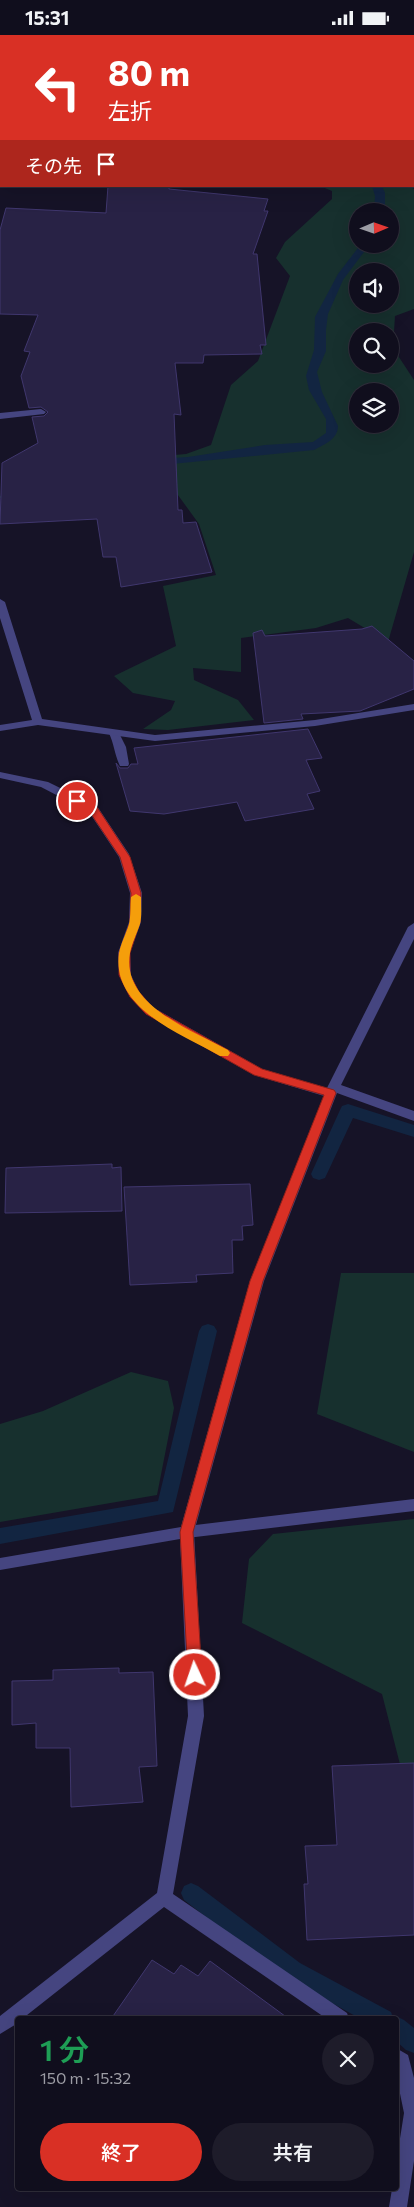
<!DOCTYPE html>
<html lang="ja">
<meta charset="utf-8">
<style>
:root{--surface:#100e1d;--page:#1e1c2a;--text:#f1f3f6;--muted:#9c9ca4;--line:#302e3b;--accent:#d93025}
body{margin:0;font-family:Commissioner,"Noto Sans JP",sans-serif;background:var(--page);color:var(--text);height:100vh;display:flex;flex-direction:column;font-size:19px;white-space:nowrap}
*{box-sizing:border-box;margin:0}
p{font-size:16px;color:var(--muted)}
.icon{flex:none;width:28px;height:28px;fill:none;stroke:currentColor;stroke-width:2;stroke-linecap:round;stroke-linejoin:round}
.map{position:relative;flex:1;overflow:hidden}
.drawer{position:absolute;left:15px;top:1981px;width:384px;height:175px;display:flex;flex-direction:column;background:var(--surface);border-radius:5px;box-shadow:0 5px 20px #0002,0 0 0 1px var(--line)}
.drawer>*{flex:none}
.top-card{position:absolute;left:0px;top:0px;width:415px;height:152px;box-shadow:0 5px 20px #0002,0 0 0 1px var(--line);background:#d93025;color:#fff;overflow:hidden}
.needle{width:32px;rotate:88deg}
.fabs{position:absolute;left:349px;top:168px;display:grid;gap:10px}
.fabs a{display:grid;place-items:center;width:50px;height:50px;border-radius:50%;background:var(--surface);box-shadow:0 5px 20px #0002,0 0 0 1px var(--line);font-size:25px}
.pin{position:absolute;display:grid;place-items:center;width:42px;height:42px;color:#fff;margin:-21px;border:2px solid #fff;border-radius:50%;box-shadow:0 1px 5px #0007}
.me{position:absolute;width:55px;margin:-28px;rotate:357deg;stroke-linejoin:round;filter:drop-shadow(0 0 4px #0008)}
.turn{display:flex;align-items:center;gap:18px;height:105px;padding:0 25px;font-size:22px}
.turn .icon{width:65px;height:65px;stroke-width:2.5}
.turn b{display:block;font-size:35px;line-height:42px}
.then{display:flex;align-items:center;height:48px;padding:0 25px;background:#0003;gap:10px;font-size:19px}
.round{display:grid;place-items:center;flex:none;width:52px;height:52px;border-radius:26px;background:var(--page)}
.head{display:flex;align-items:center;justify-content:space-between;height:85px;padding:0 25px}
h1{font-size:30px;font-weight:600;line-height:38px;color:#1e9e55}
.button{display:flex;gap:10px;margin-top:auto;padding:10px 25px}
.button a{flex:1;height:58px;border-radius:30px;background:var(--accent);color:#fff;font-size:20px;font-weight:600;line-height:58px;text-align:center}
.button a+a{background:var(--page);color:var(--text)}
.status{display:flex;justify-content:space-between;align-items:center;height:35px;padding:0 25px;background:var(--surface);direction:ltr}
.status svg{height:14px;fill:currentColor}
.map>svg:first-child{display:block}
.green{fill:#17302e;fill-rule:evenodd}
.water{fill:#122541}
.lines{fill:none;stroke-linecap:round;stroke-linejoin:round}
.stream{fill:#122541;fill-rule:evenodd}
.building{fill:#282245;stroke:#40376e}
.service{fill:#454580;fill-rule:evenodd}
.minor{fill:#454580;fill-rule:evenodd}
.route{fill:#d93025;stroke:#8d1f18}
.slow{fill:#f59e0b}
</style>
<div class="status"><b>15:31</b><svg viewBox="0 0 49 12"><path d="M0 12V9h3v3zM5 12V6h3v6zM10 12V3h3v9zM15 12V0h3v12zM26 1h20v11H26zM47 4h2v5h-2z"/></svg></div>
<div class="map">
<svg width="414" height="2172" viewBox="0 0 414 2172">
<rect width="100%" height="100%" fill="#161327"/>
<g class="green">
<path d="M320,151h90l4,3v120l-19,7 -2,32 21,32v172l-26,90 -40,-24 -32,10 -75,10v34l-48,-4 1,12 44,20 16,20 -86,10 -25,-1 28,-19 4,-9 -42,-8 -19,-17 62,-30 -13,-60 53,-11 -17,-51 -24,-33 -175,7v-2l103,-35 83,-7 25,-9 20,-60 27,-24 32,-85 -14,-18 9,-16 47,-43v-8zM358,176h32v33h-32zM358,236h32v33h-32zM358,296h32v33h-32zM358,356h32v33h-32z"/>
<path d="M341,1238h73v179l-97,-38z"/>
<path d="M131,1337l37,9 6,27 -17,87 -157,27v-98l43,-13z"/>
<path d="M414,1484v263l-10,-2 -22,-86 -140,-71 7,-64 24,-25z"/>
</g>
<g class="water">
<path d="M372,151h10l3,7v18h-11l1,-15z"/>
<path d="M361,209h9l-27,36 -15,34 -2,16v21l-9,21 5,20 16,34c0,13 -13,18 -24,24l-163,16 -10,-6 47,-3 77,-12 48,-3 13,-9v-14l-17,-29 -3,-14 8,-26 1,-33 23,-43z"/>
</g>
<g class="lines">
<g class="stream">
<path d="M348,1069l66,21v12l-61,-19 -28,60 -6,2 -6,-2 -2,-4 29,-64 2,-4z"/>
<path d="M208,1289l6,2 3,5 -44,181 -173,32v-16l158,-27 41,-170 3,-5z"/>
<path d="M191,1848l7,3 102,77 91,49 2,6 3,-2 8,4 10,8v25l-8,-3 -10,-9v-22h-35l-77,-42 -100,-77 -3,-7 3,-7z"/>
</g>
</g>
<g class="building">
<path d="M108,151h61v3l99,10 -4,12h4l-15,43h4l9,91h-6l2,9 -58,1 -1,8h-28l6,52 -7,-1 4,96h4l1,13 13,-1 16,50 -91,15 -5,-30h-13l-6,-38 -97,5 2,-61 36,-20 -6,-26 12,-1 4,-4 -7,-5 -12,1 -8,-32 9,-24 -6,-1 14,-36 -38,-1v-84l6,-22 100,5z"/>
<path d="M372,591l42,35v28l-54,22 -59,3 2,5 -39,4 -11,-90 9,-3 3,6 97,-7z"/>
<path d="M308,694l14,29 -16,2 14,31 -13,3 7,15 -69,12 -8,-19 -73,12 -34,-3 -14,-48 4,5h8l3,-4h7l-4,-16z"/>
<path d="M112,1129v4l9,-1 1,44 -117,2 1,-45z"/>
<path d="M250,1149l3,41 -11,1 1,14h-11l1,33 -37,2 1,7 -67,3 -6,-98z"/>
<path d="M119,1633v5l34,-1 4,94 -18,1 4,35 -72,5 -1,-59h-34v-25l-24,2v-44l41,-1v-10z"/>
<path d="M414,1728v172l-107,5 -3,-56h4l-3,-38 32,-1 -5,-79z"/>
<path d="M152,1925l22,14 7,-9 17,11 12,-15 79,58h-178z"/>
</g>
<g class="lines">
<g class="service">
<path d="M0,0h5l-5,4z"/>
<rect x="0" y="105" width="1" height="5"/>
<path d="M41,374l5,3 -2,2 -44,5v-6z"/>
<path d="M114,695l4,1 8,16 3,17 -1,2h-8c-5,-10 -6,-22 -11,-33z"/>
<path d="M414,1464v12l-227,27 -5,-2 -2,-4 2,-4 5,-2z"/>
</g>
<g class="minor">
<path d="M0,564l5,3 37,117 113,16 160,-15 99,-16v6l-99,16 -160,15 -117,-16 -38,6v-6l32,-5 -32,-102z"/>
<path d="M0,737l48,10 49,24 32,48 13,39 -1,29 -11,31 1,22 8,17 15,16 108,61 65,19 81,-161 6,-4v16l-73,146 73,26v10l-77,-28 -73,188 -70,251 10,184 -31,178 174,119 2,6h-22l-163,-112 -142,112h-4v4l-18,11v-18l157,-123 31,-177 -8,-177 -180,31v-12l181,-31 69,-246 74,-185 -70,-21 -108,-61 -16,-17 -11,-22 -1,-22 11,-31 1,-29 -11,-36 -30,-45 -48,-25 -41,-9z"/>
<path d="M396,2013l12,7 6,23v83l-7,46h-18l3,-18h4v-25l8,-51 -8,-39z"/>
</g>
</g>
<path class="route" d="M77,762l20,10 33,50 11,36 -1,29 -10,31v22l9,17 14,16 109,61 72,21 2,3 -73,188 -70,251 9,143 -2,4 -5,2 -5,-2 -2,-4 -8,-143 70,-251 74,-186 -70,-20 -108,-61 -16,-17 -11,-22v-22l11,-31 1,-29 -11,-36 -31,-46 -16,-8 -1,-2z"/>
<path class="slow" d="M136,859l5,3c0,9 1,19 -1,27 -3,9 -8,19 -10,29 -9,52 62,77 98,97l2,3 -2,3h-8c-38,-22 -109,-47 -101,-103 2,-10 7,-19 10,-29 2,-8 1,-18 2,-27z"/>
</svg>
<div class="fabs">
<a><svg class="needle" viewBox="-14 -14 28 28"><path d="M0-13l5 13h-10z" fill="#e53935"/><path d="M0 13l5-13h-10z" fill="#9c9ca4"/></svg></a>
<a><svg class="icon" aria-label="sound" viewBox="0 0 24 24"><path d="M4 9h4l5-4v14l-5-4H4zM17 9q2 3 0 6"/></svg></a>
<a><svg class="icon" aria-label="search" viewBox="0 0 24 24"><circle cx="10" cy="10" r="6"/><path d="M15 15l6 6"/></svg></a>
<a><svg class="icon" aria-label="layers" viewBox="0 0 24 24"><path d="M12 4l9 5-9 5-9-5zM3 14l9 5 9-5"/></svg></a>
</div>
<div class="pin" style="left:77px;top:766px;background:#d93025"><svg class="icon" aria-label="arrive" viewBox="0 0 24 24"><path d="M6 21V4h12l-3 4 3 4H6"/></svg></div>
<svg class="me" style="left:195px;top:1640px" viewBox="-20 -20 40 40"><circle r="17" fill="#d93025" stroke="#fff" stroke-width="3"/><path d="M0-11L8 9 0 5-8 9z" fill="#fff"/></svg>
<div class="top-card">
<div class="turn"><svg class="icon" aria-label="left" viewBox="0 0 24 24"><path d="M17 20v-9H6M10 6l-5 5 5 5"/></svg><div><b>80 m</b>左折</div></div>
<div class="then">その先<svg class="icon" aria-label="arrive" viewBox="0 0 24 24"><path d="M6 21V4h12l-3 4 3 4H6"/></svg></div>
</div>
<section class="drawer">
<div class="head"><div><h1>1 分</h1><p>150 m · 15:32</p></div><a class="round"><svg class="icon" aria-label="close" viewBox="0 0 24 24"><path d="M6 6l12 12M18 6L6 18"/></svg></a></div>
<div class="button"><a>終了</a><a>共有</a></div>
</section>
</div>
